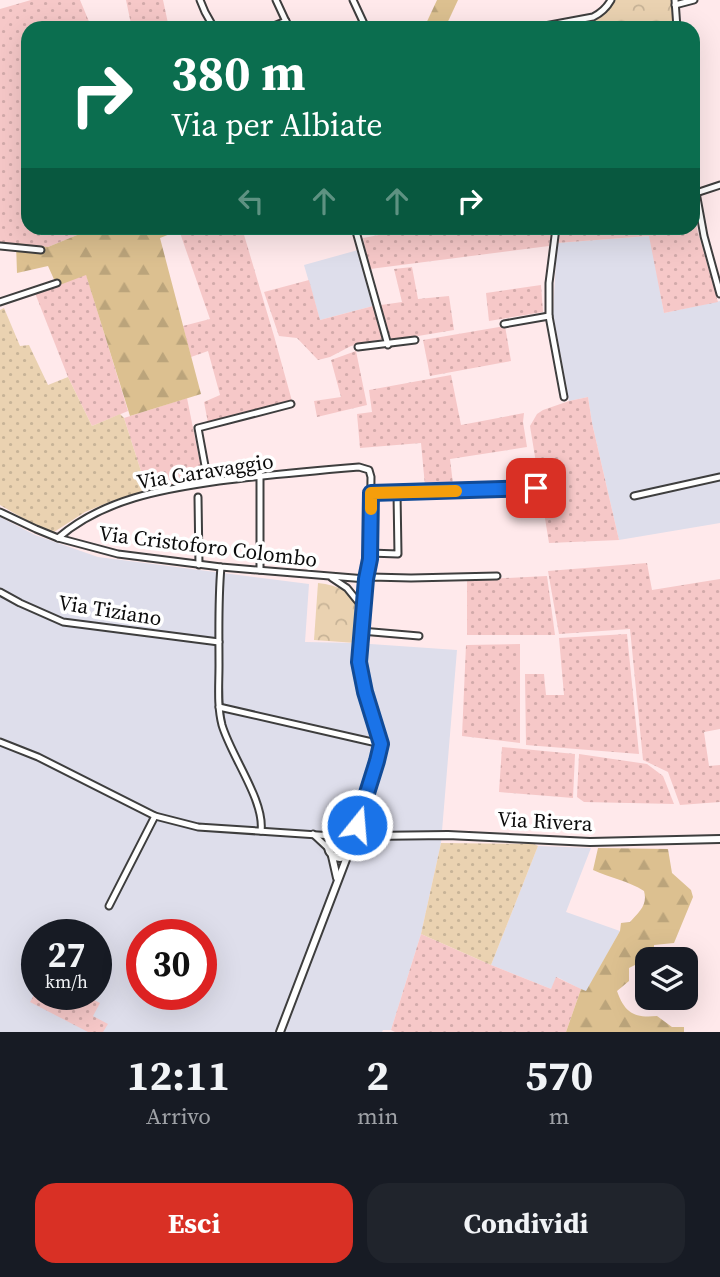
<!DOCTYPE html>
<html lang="it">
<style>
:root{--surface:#171b24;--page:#20242c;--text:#f1f3f6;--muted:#9ea1a6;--accent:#d93025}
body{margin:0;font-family:"Source Serif 4",serif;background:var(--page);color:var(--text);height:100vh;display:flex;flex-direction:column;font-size:26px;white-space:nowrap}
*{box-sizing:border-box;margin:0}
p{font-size:23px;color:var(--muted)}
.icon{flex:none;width:38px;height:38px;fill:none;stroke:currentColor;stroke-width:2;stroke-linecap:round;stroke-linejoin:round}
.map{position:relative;height:1032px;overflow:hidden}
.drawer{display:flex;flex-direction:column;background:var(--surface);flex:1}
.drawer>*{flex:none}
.banner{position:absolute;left:21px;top:21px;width:679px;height:214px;border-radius:21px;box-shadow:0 7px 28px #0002;background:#0b6e4f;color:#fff;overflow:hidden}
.tools{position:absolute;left:635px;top:947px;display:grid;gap:14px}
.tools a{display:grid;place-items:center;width:63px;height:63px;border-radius:14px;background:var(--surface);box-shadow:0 7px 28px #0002;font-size:35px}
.speed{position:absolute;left:21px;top:919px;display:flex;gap:14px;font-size:35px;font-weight:700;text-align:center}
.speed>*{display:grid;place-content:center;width:91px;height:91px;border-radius:50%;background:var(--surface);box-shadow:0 7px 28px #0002;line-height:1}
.speed small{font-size:18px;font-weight:400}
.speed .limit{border:10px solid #d22;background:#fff;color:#111}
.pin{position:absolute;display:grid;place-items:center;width:60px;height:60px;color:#fff;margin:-30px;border-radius:14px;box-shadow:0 4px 10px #0006}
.me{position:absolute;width:77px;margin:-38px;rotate:17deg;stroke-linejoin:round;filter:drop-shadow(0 0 5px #0008)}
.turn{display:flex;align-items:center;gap:24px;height:147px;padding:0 35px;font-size:32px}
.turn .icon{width:91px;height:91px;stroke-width:2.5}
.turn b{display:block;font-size:49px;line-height:60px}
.lanes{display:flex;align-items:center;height:66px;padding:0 35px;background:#0003;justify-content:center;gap:35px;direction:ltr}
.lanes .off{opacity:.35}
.eta{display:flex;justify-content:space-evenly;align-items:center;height:119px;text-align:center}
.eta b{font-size:42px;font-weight:700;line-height:49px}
.button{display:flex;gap:14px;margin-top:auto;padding:14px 35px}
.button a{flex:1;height:80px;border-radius:21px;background:var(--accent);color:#fff;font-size:28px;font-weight:700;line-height:80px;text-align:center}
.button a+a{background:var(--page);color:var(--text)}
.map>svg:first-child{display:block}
.industrial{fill:#dedeeb;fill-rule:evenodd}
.farmland{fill:url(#farmland-dots)}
.grass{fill:url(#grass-dots)}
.forest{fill:url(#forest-firs)}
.park{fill:url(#park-crowns)}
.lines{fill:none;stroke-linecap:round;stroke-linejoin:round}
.minor-casing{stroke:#3e3e3e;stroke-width:9}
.tertiary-casing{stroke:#3e3e3e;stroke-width:10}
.minor{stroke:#fff;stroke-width:5}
.tertiary{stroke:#fff;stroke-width:6}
.route-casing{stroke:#114b97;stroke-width:18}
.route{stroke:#1a73e8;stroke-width:12}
.slow{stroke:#f59e0b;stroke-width:12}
.labels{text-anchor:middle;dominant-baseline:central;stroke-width:7;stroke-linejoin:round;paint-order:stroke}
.street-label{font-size:21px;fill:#0b0b0b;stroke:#fff}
</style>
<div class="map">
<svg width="720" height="1032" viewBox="0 0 720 1032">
<defs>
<pattern id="farmland-dots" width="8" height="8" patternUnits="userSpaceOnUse" patternTransform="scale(1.75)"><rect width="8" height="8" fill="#f6c8c8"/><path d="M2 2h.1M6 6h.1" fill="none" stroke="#d2aaaa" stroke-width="1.8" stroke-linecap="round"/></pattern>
<pattern id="grass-dots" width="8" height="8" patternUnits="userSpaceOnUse" patternTransform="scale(1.75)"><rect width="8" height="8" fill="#ead2b1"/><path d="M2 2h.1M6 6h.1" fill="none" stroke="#c7b397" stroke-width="1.8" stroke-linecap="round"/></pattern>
<pattern id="forest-firs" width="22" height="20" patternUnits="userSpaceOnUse" patternTransform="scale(1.75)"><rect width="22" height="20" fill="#dcc090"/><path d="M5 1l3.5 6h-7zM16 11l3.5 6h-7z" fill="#bba47b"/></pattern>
<pattern id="park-crowns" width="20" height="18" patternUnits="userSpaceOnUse" patternTransform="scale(1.75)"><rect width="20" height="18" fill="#ead2b1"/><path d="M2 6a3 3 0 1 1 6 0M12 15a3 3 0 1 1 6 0" fill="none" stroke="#c7b397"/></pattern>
</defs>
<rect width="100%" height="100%" fill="#ffe9eb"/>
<g class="industrial">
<path d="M650,236l14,77 56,-12v222l-101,17 -27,-117 -4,-26 -19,4 -16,-87 4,-71z"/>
<path d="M358,250l15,56 -53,14 -16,-55z"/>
<path d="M0,517l35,18 63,22 211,27 -4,58 51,1 101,7 -16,193 -20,91 -30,96h-8l-1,2h-382zM37,934h59v60h-59zM142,934h59v60h-59z"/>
<path d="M538,846l53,2 -25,64 54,19 -34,61 -29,-15 -6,12 -60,-24z"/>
</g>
<g class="farmland">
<path d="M31,0h49l10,24 10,4h-72v200h66l-46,19 -48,-3v-235z"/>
<path d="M126,0h37l6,28h-50l12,-4z"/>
<path d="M693,204l4,25 21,73 -54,11 -15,-77 -92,7 2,-15h134z"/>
<path d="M185,228h57l32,108 18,65 -84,22 -4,-21 16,-7 -12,-44 -17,6 -8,-31 27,-7 -31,-89z"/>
<path d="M416,228h136l-3,18 -179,23 -7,-31z"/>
<path d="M412,267l6,32 31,-3 5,34 -66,11 -7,-36 21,-3 -8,-33z"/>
<path d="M86,274l42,137 -36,15 -24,-49 -33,-84z"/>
<path d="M309,280l11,40 53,-14 9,33 -31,7 -21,11 -12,3 -21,-22 -18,-2 -15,-44z"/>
<path d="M541,285l2,27 -54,9 -3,-28z"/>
<path d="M505,326l6,35 -81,15 -7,-36z"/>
<path d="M356,351l11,54 -50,12 -3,-16 27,-4 -10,-37z"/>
<path d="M451,375l10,50 63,-12 -1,9 4,25 -77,12 3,25 -28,2 -4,-43 -61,5 -3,-34 15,-2 -3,-22z"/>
<path d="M588,397l4,26 27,117 -70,3 -19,-117 7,-12 6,-4 26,-9z"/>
<path d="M187,398l16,80 -56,12 -23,-72z"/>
<path d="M647,563l5,27 68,-11v150l-16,3 5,34 11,-1v37l-40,3 -12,-33 -25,-12 -13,-131 -71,5 -11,-63z"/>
<path d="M547,576l8,59h-88v-55z"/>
<path d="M627,634l12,120 -113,-9 -1,-71h19l2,21h18l-5,-57z"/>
<path d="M520,644v99l-58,-7 4,-91z"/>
<path d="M502,747l73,7 -2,44 -74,-6z"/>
<path d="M579,754l68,10 16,12 11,28 -90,-2 -7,-5z"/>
<path d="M421,934l70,31 60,24 5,-12 25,12 -15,43h-171l-4,-2z"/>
<path d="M37,990v4h45l18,9 -7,13 15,8 -5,8h-15l-58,-30z"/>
</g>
<g class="grass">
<path d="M4,308l16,38 9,-1 19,40 20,-8 24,49 28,-12 4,4 23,72 -35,11 -27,11 -31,20 -14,-4 -40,-23v-195z"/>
<path d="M441,843l93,1 4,2 -47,119 -70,-31z"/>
</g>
<g class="forest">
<path d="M437,0h21l-13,28h-21z"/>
<path d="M94,228h91l-25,10 41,156 -71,22 -44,-141 -29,11 -9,-20 -31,7 -1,-30 32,4z"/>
<path d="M598,848l70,1 4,24 19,17 2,7 -19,46 -20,2v5l17,9h-23l-1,4h-8l-10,5v13l-12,10c8,23 18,27 40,25l15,11h12v5h-118l15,-43 5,2 34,-60 1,-8 9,-1c9,-10 18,-17 14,-31 -15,-10 -34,-13 -51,-21z"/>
</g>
<g class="park">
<path d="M614,0h57l2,28h-110c21,-4 42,-6 51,-28z"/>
<path d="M318,583c41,5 42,24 38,60l-42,-3z"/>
</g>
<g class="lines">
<defs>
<g id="minor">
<path d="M200,0l5,12 9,16"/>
<path d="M276,0l13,28"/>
<path d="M353,0l13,28"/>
<path d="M675,0l2,28"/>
<path d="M675,5l19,-5"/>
<path d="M269,28l17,-7"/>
<path d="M534,28l59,-11c8,-4 13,-8 18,-17"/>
<path d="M693,176l11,60 16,58"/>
<path d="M696,193l24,-8"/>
<path d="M355,228l33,117"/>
<path d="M556,228l-7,55v33l15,81"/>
<path d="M0,246l41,4"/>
<path d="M0,302l57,-19"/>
<path d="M504,324l45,-8"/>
<path d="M358,347l57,-7"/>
<path d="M208,482l-10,-54 93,-24"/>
<path d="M371,493l165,-5"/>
<path d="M634,496l86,-19"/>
<path d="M198,497l1,68"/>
<path d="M0,512l36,17 22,9 60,16 103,13 145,12 5,-2 40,1 86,-2"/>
<path d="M58,538c45,-39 105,-49 161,-57 47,-6 93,-10 140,-14l10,3 2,7 -1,82 -4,20 -7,83 6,30 14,45 1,11 -22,72 -11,15"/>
<path d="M370,553l28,1 -1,-61"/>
<path d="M221,567c-3,33 -2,66 -2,98 0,20 -2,41 3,60 9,31 43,76 39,106"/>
<path d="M260,570v-95"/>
<path d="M332,578l15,10 17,21"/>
<path d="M0,592l20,11 43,19 156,20"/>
<path d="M361,631l58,5"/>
<path d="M219,707l162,37"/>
<path d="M0,742l38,15 117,59 43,11 135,9"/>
<path d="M313,834l15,14"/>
<path d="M109,906l46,-90"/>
</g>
<g id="tertiary">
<circle cx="340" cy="846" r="12"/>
<path d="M348,836l7,-2 14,2 79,-1 142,7 130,-3"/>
<path d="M332,856l5,22"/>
<path d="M280,1032l67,-175"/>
</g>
</defs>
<use href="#minor" class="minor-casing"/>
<use href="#tertiary" class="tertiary-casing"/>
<use href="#minor" class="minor"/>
<use href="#tertiary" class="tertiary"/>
</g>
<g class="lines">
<defs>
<path id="route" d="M357,825l20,-64 4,-17 -16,-52 -6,-30 7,-83 4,-20 1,-66 165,-5"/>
</defs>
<use href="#route" class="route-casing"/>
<use href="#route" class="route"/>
<path class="slow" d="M371,509v-16l85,-2"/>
</g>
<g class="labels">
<g class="street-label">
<text transform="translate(205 471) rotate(-9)">Via Caravaggio</text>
<text transform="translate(208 546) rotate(7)">Via Cristoforo Colombo</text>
<text transform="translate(110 610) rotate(9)">Via Tiziano</text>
<text transform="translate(545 821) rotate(3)">Via Rivera</text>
</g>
</g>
</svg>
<div class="tools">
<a><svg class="icon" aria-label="layers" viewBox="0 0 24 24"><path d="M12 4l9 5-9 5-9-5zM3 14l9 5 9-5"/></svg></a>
</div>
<div class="speed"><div>27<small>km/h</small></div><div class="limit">30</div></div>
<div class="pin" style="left:536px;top:488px;background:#d93025"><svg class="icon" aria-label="arrive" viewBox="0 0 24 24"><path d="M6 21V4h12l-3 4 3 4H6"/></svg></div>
<svg class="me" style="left:357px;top:825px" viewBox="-20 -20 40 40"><circle r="17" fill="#1a73e8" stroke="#fff" stroke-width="3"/><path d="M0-11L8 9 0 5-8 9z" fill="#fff"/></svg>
<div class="banner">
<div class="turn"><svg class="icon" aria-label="right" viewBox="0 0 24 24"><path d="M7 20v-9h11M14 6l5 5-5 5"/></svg><div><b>380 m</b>Via per Albiate</div></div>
<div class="lanes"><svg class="icon off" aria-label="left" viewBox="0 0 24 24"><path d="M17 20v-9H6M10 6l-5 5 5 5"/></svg><svg class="icon off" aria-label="ahead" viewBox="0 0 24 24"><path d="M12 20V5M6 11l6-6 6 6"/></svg><svg class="icon off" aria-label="ahead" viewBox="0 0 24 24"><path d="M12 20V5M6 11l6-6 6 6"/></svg><svg class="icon" aria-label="right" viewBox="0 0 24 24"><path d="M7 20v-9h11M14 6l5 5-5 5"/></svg></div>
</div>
</div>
<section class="drawer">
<div class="eta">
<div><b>12:11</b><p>Arrivo</p></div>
<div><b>2</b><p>min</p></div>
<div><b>570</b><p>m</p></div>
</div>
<div class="button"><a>Esci</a><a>Condividi</a></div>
</section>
